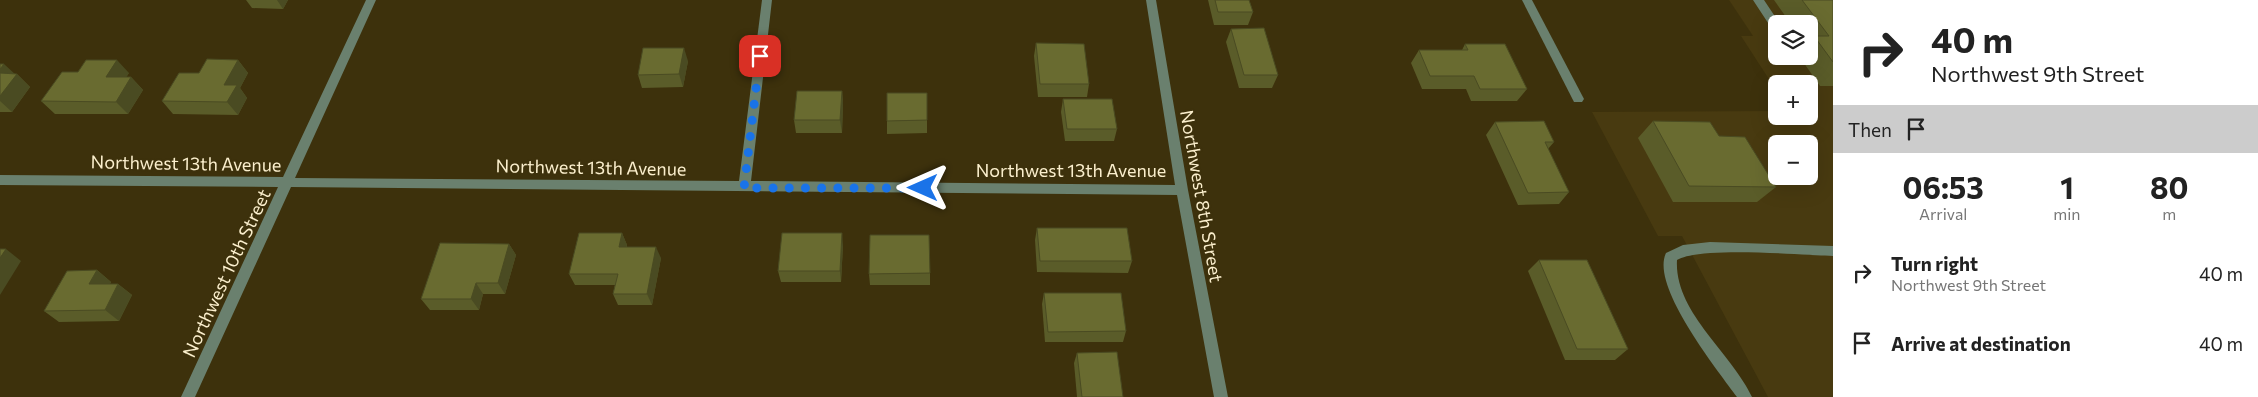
<!DOCTYPE html>
<meta charset="utf-8">
<style>
:root{--surface:#fff;--page:#f6f6f6;--text:#222;--muted:#767676}
body{margin:0;font-family:Commissioner,sans-serif;background:var(--page);color:var(--text);height:100vh;display:flex;flex-direction:column;font-size:19px;white-space:nowrap}
*{box-sizing:border-box;margin:0}
p{font-size:16px;color:var(--muted)}
.icon{flex:none;width:28px;height:28px;fill:none;stroke:currentColor;stroke-width:2;stroke-linecap:round;stroke-linejoin:round}
.map{position:relative;flex:1;overflow:hidden}
.drawer{display:flex;flex-direction:column;background:var(--surface);width:425px}
.drawer>*{flex:none}
.top-card{background:#fff;color:var(--text);overflow:hidden}
.buttons{position:absolute;left:1768px;top:15px;display:grid;gap:10px}
.buttons a{display:grid;place-items:center;width:50px;height:50px;border-radius:8px;background:var(--surface);box-shadow:0 5px 20px #0002;font-size:25px}
.pin{position:absolute;display:grid;place-items:center;width:42px;height:42px;color:#fff;margin:-21px;border-radius:10px;box-shadow:0 2px 8px #0006}
.me{position:absolute;width:55px;margin:-28px;rotate:270deg;stroke-linejoin:round;filter:drop-shadow(0 0 4px #0008)}
.turn{display:flex;align-items:center;gap:18px;height:105px;padding:0 15px;font-size:22px}
.turn .icon{width:65px;height:65px;stroke-width:2.5}
.turn b{display:block;font-size:35px;line-height:42px}
.then{display:flex;align-items:center;height:48px;padding:0 15px;background:#0003;gap:10px;font-size:19px}
.eta{display:flex;justify-content:space-evenly;align-items:center;height:85px;text-align:center}
.eta b{font-size:30px;font-weight:700;line-height:35px}
ul{padding:0;list-style:none}
li{display:flex;align-items:center;gap:15px;height:70px;padding:0 15px}
li div{flex:1}
li b{display:block;font-size:19px}
li em{font-style:normal}
main{display:flex;flex:1;min-height:0}
.map>svg:first-child{display:block}
.built{fill:#483a10;fill-rule:evenodd}
.lines{fill:none;stroke-linecap:round;stroke-linejoin:round}
.minor{fill:#6a806e;fill-rule:evenodd}
.wall{fill:#5a5c29}
.shaded-wall{fill:#4a4b22}
.building{fill:#696b30;stroke:#4a4b22}
.route{stroke:#1a73e8;stroke-width:9;stroke-dasharray:0 16.2}
.labels{text-anchor:middle;dominant-baseline:central;stroke-width:4;stroke-linejoin:round;paint-order:stroke}
.street-label{font-size:18px;fill:#fbefcd;stroke:#3d310c}
</style>
<main>
<div class="map">
<svg width="1833" height="397" viewBox="0 0 1833 397">
<rect width="100%" height="100%" fill="#3d310c"/>
<path class="built" d="M1729,0h104v397h-65l-86,-161h-24l-66,-124 184,-1v5h33v-32h-33v6l-35,-54h12zM1776,24h33v32h-33zM1776,144h33v32h-33z"/>
<g class="lines">
<g class="minor">
<path d="M366,0h10l-81,178 444,3 23,-181h10l-21,181 424,4 -29,-185h10l32,190 40,207h-14l-37,-202 -886,-8 -96,210h-14l97,-210 -278,-2v-10l283,2z"/>
<path d="M1522,0h10l52,99 -2,3h-8z"/>
<path d="M1753,0h11l16,24h-4v6l-4,-1z"/>
<path d="M1710,242l123,4v10c-33,-1 -132,-10 -156,4 -3,52 55,93 75,137h-15c-20,-28 -87,-111 -71,-144l17,-8z"/>
</g>
</g>
<g class="wall">
<path d="M246,0h42l-5,9 -31,-1z"/>
<path d="M1208,0h41l4,12 -5,13h-34z"/>
<path d="M1774,0h59v86h-13l-21,-30h10v-32h-18z"/>
<path d="M1231,29l47,46 -6,13h-33l-13,-46z"/>
<path d="M1036,43l53,41 -2,13h-49l-4,-41z"/>
<path d="M1465,44l62,45 -10,12h-46l-5,-12h-44l-11,-26 8,-13h43z"/>
<path d="M238,60l10,13 -8,15 7,10 -9,17 -65,-1 -11,-13z"/>
<path d="M688,61l-5,26 -41,1 -4,-13z"/>
<path d="M0,64l14,10h3l13,13 -18,25h-12z"/>
<path d="M129,73l-3,4h5l12,13 -15,24h-73l-14,-13z"/>
<path d="M842,91l1,12 -1,30h-46l-2,-13z"/>
<path d="M1063,99l54,30 -3,12h-49l-4,-29z"/>
<path d="M927,120v13l-40,1v-13z"/>
<path d="M1653,121l66,15 57,51 -19,15h-84l-35,-64z"/>
<path d="M1495,122l59,20 -6,7 21,43 -10,12 -41,1 -32,-70z"/>
<path d="M1037,228l95,33 -4,12 -91,-1 -2,-32z"/>
<path d="M622,233l5,12v2l34,11 -9,47h-34l-5,-11 2,-9h-40l-6,-11z"/>
<path d="M509,244l7,11 -11,39h-22l-4,16h-49l-9,-11z"/>
<path d="M843,245l-2,37h-60l-3,-11z"/>
<path d="M1539,260l89,89 -13,11h-50l-37,-89z"/>
<path d="M97,270l14,12 -1,2h8l14,11 -13,26 -60,1 -15,-11z"/>
<path d="M930,273v12h-60l-1,-11z"/>
<path d="M1044,293l82,38 -3,11h-78l-3,-38z"/>
<path d="M1077,353l46,44h-46l-3,-34z"/>
</g>
<g class="shaded-wall">
<path d="M277,0h11l-5,9z"/>
<path d="M684,48l4,13 -5,26 -4,-13z"/>
<path d="M117,60l12,13 -11,17 -12,-13z"/>
<path d="M238,60l10,13 -8,15 7,10 -9,17 -11,-13 -3,-17z"/>
<path d="M4,64l12,11 1,-1 13,13 -18,25 -12,-11v-32z"/>
<path d="M131,77l12,13 -15,24 -12,-12z"/>
<path d="M842,91l1,12 -1,30 -2,-13z"/>
<path d="M622,233l5,12 -3,13 -5,-11z"/>
<path d="M842,233l1,12 -2,37 -1,-11z"/>
<path d="M509,244l7,11 -11,39 -7,-11z"/>
<path d="M656,247l5,11 -9,47 -5,-11z"/>
<path d="M6,249l15,12 -21,34v-37z"/>
<path d="M97,270l14,12 -7,13 -15,-11z"/>
<path d="M476,283l7,11 -4,16 -8,-11z"/>
<path d="M118,284l14,11 -13,26 -14,-11z"/>
</g>
<g class="building">
<path d="M1215,0h34l4,12h-35z"/>
<path d="M1802,0h31v62l-19,-26h15z"/>
<path d="M1264,28l14,47h-34l-13,-46z"/>
<path d="M1036,43l48,1 5,40h-49z"/>
<path d="M1465,44h40l22,45h-47l-6,-13h-44l-11,-26h49z"/>
<path d="M643,48h41l-5,26 -41,1z"/>
<path d="M207,59l31,1 -14,25h13l-10,17 -65,-1 17,-28h20z"/>
<path d="M86,60h31l-11,17h25l-15,25 -75,-1 21,-29h16z"/>
<path d="M0,64h4l-4,5z"/>
<path d="M0,73l17,1 -17,22z"/>
<path d="M797,91h45l-2,29h-46z"/>
<path d="M887,93h40v27l-40,1z"/>
<path d="M1063,99h49l5,30h-50z"/>
<path d="M1544,121l10,21h-9l24,50 -41,1 -33,-71z"/>
<path d="M1653,121l57,1 9,14 26,1 31,50 -87,-1z"/>
<path d="M1037,228h90l5,33h-92z"/>
<path d="M579,233h43l-3,14h37l-9,47h-34l5,-20h-49z"/>
<path d="M782,233h60l-2,38h-62z"/>
<path d="M870,235h59l1,38 -61,1z"/>
<path d="M440,243l69,1 -11,39h-22l-5,16h-50z"/>
<path d="M0,249h6l-6,9z"/>
<path d="M1539,260h48l41,89h-51z"/>
<path d="M97,270l-8,14h29l-13,26 -61,1 23,-40z"/>
<path d="M1044,293h77l5,38 -78,1z"/>
<path d="M1117,352l6,45h-41l-5,-44z"/>
</g>
<g class="lines">
<path class="route" d="M760,56l-16,132h179"/>
</g>
<g class="labels">
<g class="street-label">
<text transform="translate(186 163) rotate(1)">Northwest 13th Avenue</text>
<text transform="translate(591 167) rotate(1)">Northwest 13th Avenue</text>
<text x="1071" y="170">Northwest 13th Avenue</text>
<text transform="translate(1202 196) rotate(80)">Northwest 8th Street</text>
<text transform="translate(226 273) rotate(-65)">Northwest 10th Street</text>
</g>
</g>
</svg>
<div class="buttons">
<a><svg class="icon" aria-label="layers" viewBox="0 0 24 24"><path d="M12 4l9 5-9 5-9-5zM3 14l9 5 9-5"/></svg></a>
<a>+</a>
<a>−</a>
</div>
<div class="pin" style="left:760px;top:56px;background:#d93025"><svg class="icon" aria-label="arrive" viewBox="0 0 24 24"><path d="M6 21V4h12l-3 4 3 4H6"/></svg></div>
<svg class="me" style="left:923px;top:188px" viewBox="-20 -20 40 40"><path d="M0-17L14 15 0 8-14 15z" fill="#1a73e8" stroke="#fff" stroke-width="4"/></svg>
</div>
<section class="drawer">
<div class="top-card">
<div class="turn"><svg class="icon" aria-label="right" viewBox="0 0 24 24"><path d="M7 20v-9h11M14 6l5 5-5 5"/></svg><div><b>40 m</b>Northwest 9th Street</div></div>
<div class="then">Then<svg class="icon" aria-label="arrive" viewBox="0 0 24 24"><path d="M6 21V4h12l-3 4 3 4H6"/></svg></div>
</div>
<div class="eta">
<div><b>06:53</b><p>Arrival</p></div>
<div><b>1</b><p>min</p></div>
<div><b>80</b><p>m</p></div>
</div>
<ul>
<li><svg class="icon" aria-label="right" viewBox="0 0 24 24"><path d="M7 20v-9h11M14 6l5 5-5 5"/></svg><div><b>Turn right</b><p>Northwest 9th Street</p></div><em>40 m</em></li>
<li><svg class="icon" aria-label="arrive" viewBox="0 0 24 24"><path d="M6 21V4h12l-3 4 3 4H6"/></svg><div><b>Arrive at destination</b></div><em>40 m</em></li>
</ul>
</section>
</main>
